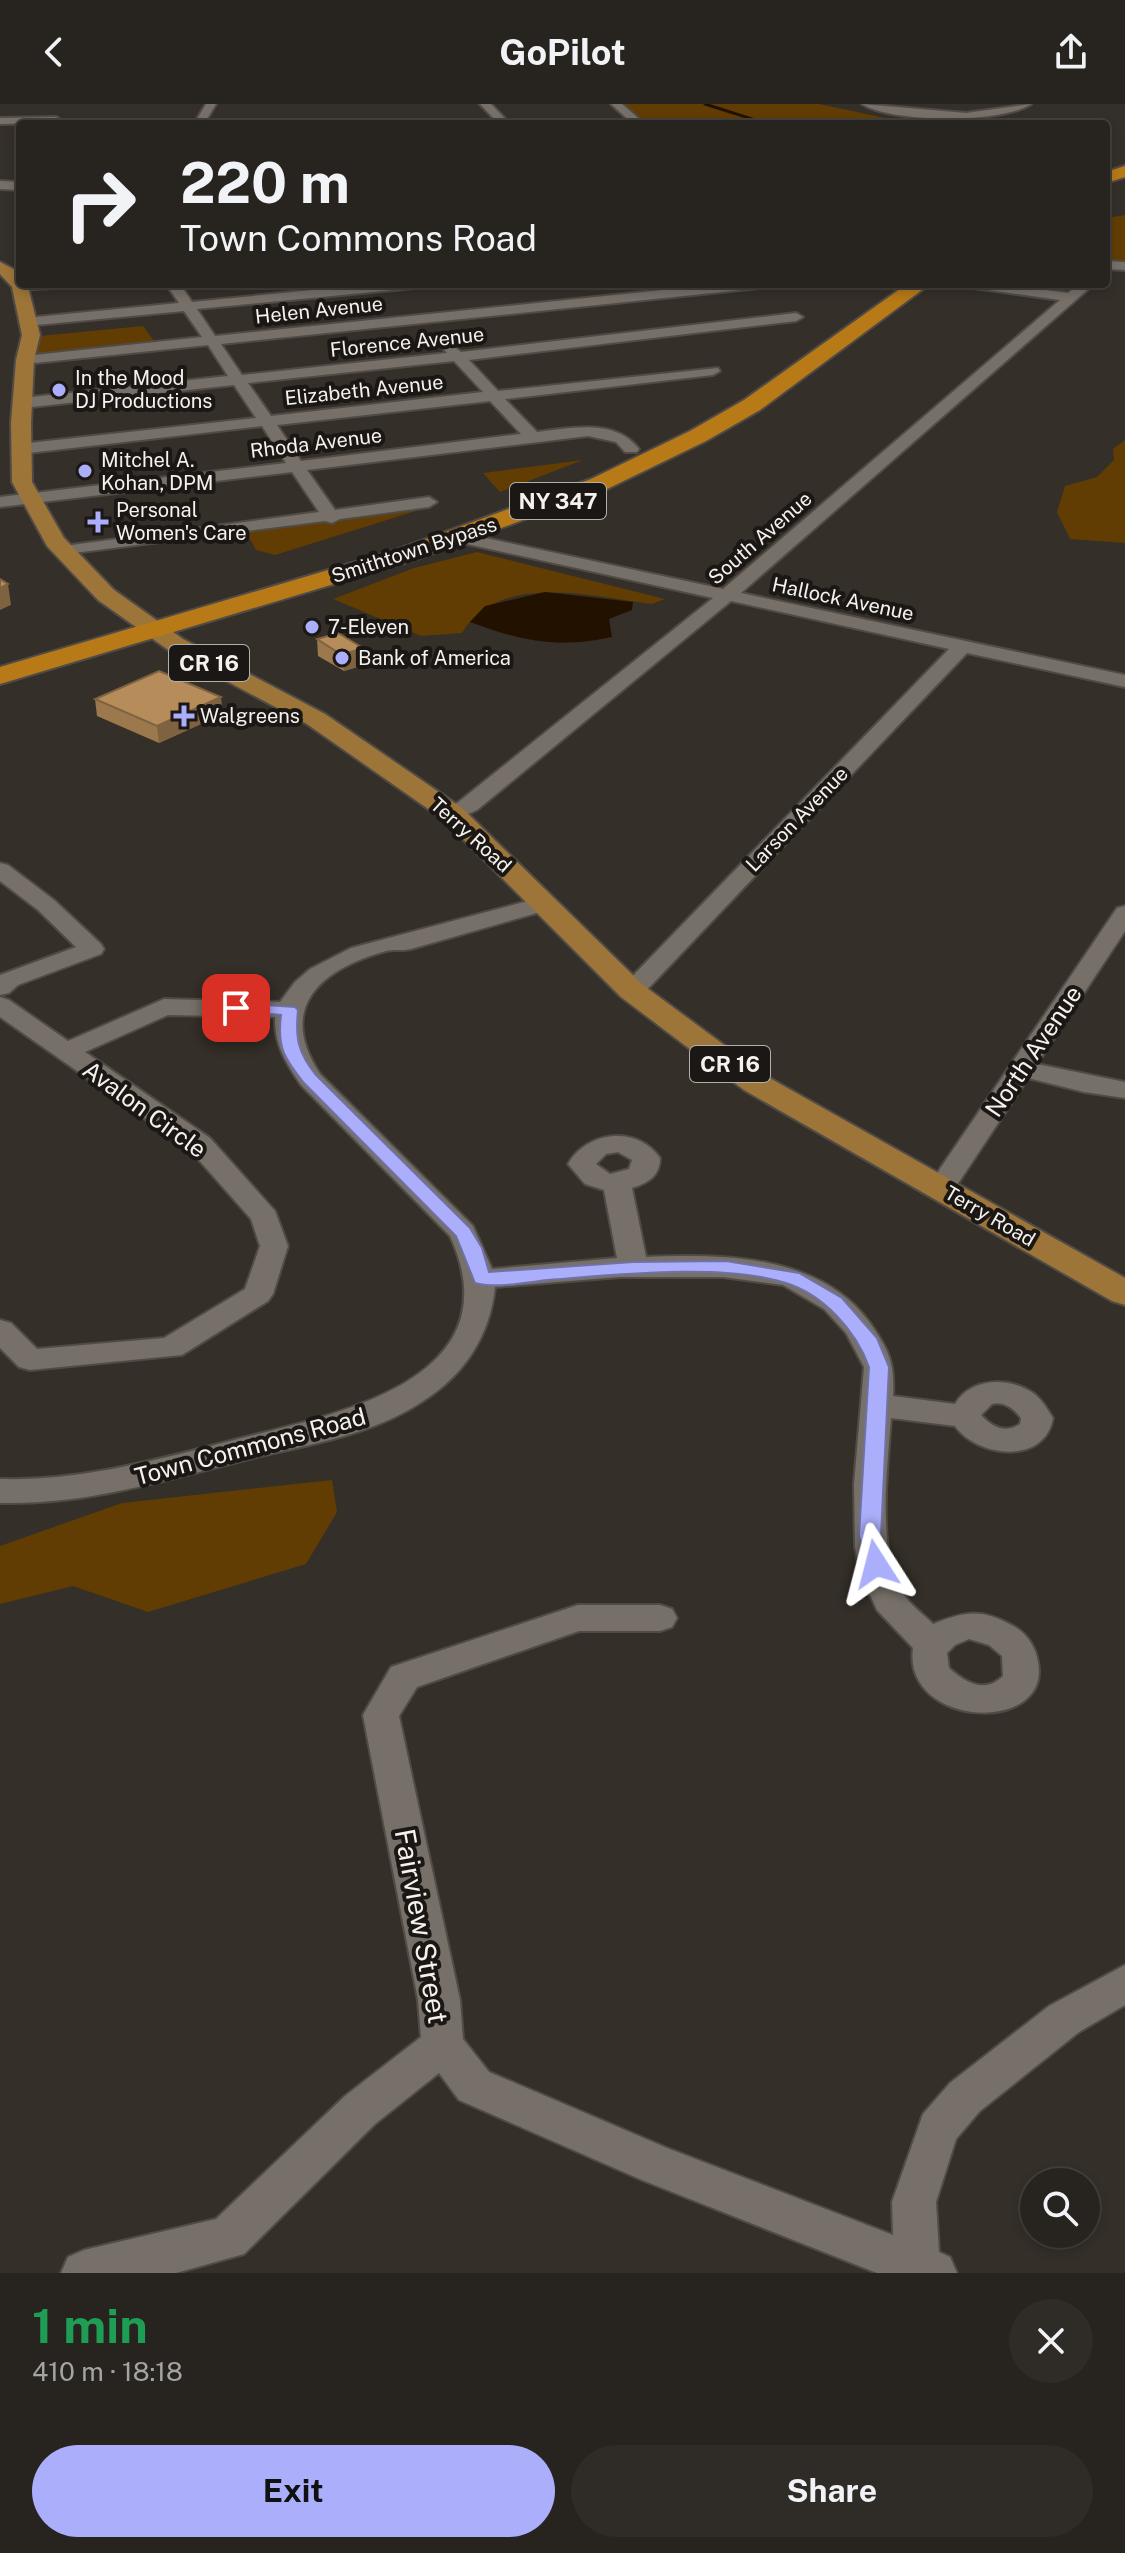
<!DOCTYPE html>
<meta charset="utf-8">
<style>
:root{--surface:#27231e;--page:#2f2b27;--text:#f1f3f6;--muted:#a4a4a4;--line:#43403c;--accent:#abaffb}
body{margin:0;font-family:"Public Sans",sans-serif;background:var(--page);color:var(--text);height:100vh;display:flex;flex-direction:column;font-size:30px;white-space:nowrap}
*{box-sizing:border-box;margin:0}
p{font-size:26px;color:var(--muted)}
.icon{flex:none;width:44px;height:44px;fill:none;stroke:currentColor;stroke-width:2;stroke-linecap:round;stroke-linejoin:round}
.map{position:relative;height:2169px;overflow:hidden}
.details{display:flex;flex-direction:column;background:var(--surface);flex:1}
.details>*{flex:none}
.hud{position:absolute;left:16px;top:16px;width:1094px;height:168px;border-radius:8px;box-shadow:0 4px 12px #0003,0 0 0 2px var(--line);background:#27231e;color:var(--text);overflow:hidden}
.tools{position:absolute;left:1020px;top:2064px;display:grid;gap:16px}
.tools a{display:grid;place-items:center;width:80px;height:80px;border-radius:50%;background:var(--surface);box-shadow:0 4px 12px #0003,0 0 0 2px var(--line);font-size:40px}
.pin{position:absolute;display:grid;place-items:center;width:68px;height:68px;color:#fff;margin:-34px;border-radius:16px;box-shadow:0 4px 12px #0006}
.me{position:absolute;width:88px;margin:-44px;rotate:351deg;stroke-linejoin:round;filter:drop-shadow(0 0 6px #0008)}
.turn{display:flex;align-items:center;gap:28px;height:168px;padding:0 32px;font-size:36px}
.turn .icon{width:104px;height:104px;stroke-width:2.5}
.turn b{display:block;font-size:56px;line-height:68px}
.round{display:grid;place-items:center;flex:none;width:84px;height:84px;border-radius:42px;background:var(--page)}
.headline{display:flex;align-items:center;justify-content:space-between;height:136px;padding:0 32px}
h1{font-size:48px;font-weight:700;line-height:60px;color:#1e9e55}
.action{display:flex;gap:16px;margin-top:auto;padding:16px 32px}
.action a{flex:1;height:92px;border-radius:48px;background:var(--accent);color:#111;font-size:32px;font-weight:700;line-height:92px;text-align:center}
.action a+a{background:var(--page);color:var(--text)}
header{display:flex;justify-content:space-between;align-items:center;height:104px;padding:0 32px;background:var(--surface);font-size:36px;font-weight:700}
.map>svg:first-child{display:block}
.green{fill:#613d03}
.water{fill:#231100}
.lines{fill:none;stroke-linecap:round;stroke-linejoin:round}
.stream{stroke:#231100;stroke-width:3}
.minor-casing{stroke:#504b46;stroke-width:4}
.major-casing{stroke:#504b46;stroke-width:4}
.highway-casing{stroke:#504b46;stroke-width:4}
.minor{fill:#767069;fill-rule:evenodd}
.major{fill:#9e7538;fill-rule:evenodd}
.highway{fill:#b87917;fill-rule:evenodd}
.wall{fill:#9c784d}
.shaded-wall{fill:#7f623f}
.building{fill:#b58c5a;stroke:#7f623f;stroke-width:2}
.route{fill:#abaffb;stroke:#6f72a3;stroke-width:2}
.poi-dot{fill:#abaffb;stroke:#1a1714;stroke-width:3}
.labels{text-anchor:middle;dominant-baseline:central;stroke-width:8;stroke-linejoin:round;paint-order:stroke}
.far-street-label{font-size:20px;fill:#f5f1ed;stroke:#1a1714}
.far-poi-label{font-size:20px;fill:#f5f1ed;stroke:#1a1714;text-anchor:start}
.shield{fill:#1a1714;stroke:#b3b0ac;stroke-width:2}
.shield-label{font-size:22px;font-weight:bold;fill:#f5f1ed}
.street-label{font-size:24px;fill:#f5f1ed;stroke:#1a1714}
.near-street-label{font-size:28px;fill:#f5f1ed;stroke:#1a1714}
</style>
<header><svg class="icon" aria-label="back" viewBox="0 0 24 24"><path d="M15 5l-7 7 7 7"/></svg>GoPilot<svg class="icon" aria-label="share" viewBox="0 0 24 24"><path d="M12 15V3M7 8l5-5 5 5M5 13v7h14v-7"/></svg></header>
<div class="map">
<svg width="1125" height="2169" viewBox="0 0 1125 2169">
<rect width="100%" height="100%" fill="#342f28"/>
<g class="green">
<path d="M624,0h195l94,20 -267,-2z"/>
<path d="M1125,111v49l-19,-3v-43z"/>
<path d="M143,222l14,19 -120,12 2,-21z"/>
<path d="M1125,336v103l-55,-4 -13,-27 8,-26 32,-9 17,-17 -1,-11z"/>
<path d="M583,356l-83,32 -17,-19z"/>
<path d="M419,406l-144,45 -19,-5 -10,-18z"/>
<path d="M477,448l188,47 -13,5c-58,-7 -153,-33 -190,29l-41,3 -88,-37 81,-31z"/>
<path d="M332,1376l5,32 -31,52 -158,48 -75,-26 -73,18v-58l122,-43z"/>
</g>
<path class="water" d="M545,488l88,10 -1,8 -23,9 3,18c-55,12 -91,4 -142,-15l15,-16z"/>
<g class="lines">
<path class="stream" d="M705,0l63,20"/>
<defs>
<g id="minor">
<path d="M206,0h10l-12,20h-10z"/>
<path d="M480,0h11l19,20h-11z"/>
<path d="M611,0h11l23,20h-12z"/>
<path d="M862,0l104,9 65,-9c-30,20 -139,19 -169,0z"/>
<path d="M0,14l56,-1 5,3 -5,3 -56,1z"/>
<path d="M0,77l20,1v8l-20,-1z"/>
<path d="M1106,157l19,1v8l-19,-1z"/>
<path d="M20,179v1h40l-7,4 -38,2v-6z"/>
<path d="M166,180h14l12,18 181,-18h48l-7,4 -217,21 18,27 506,-52h46l-7,4 -539,56 21,31 205,-22 -6,-7 7,-4 13,10 335,-39 7,4 -7,4 -327,39 29,31 220,-23 2,3 -7,4 -208,24 32,33c34,-4 78,-14 102,17l-2,3h-12l-9,-10 -28,-6 -281,34 28,40 94,-13 8,5 -8,5 -89,12 -8,4 -7,-2 -267,34 -3,-4 3,-4 6,-1 255,-34 -27,-40 -292,35v-10l286,-34 -24,-37 -242,28 -8,-5 8,-5 236,-26 -22,-33 -212,23 -8,-5 8,-5 206,-22 -20,-31 -183,19 -7,-4 7,-4 177,-19 -18,-26 -158,15 -7,-4 7,-4 153,-15zM454,257l29,31 -212,24 -23,-33zM490,297l31,33 -220,27 -24,-36z"/>
<path d="M967,180h35l66,9 11,-9h15l-353,309 384,82v12l-158,-34 -326,343h-18l-3,-5 3,-5 326,-337 -218,-48 -254,209 -24,11 -11,-7 19,-14 252,-202 -255,-56 -9,-5 9,-5 265,57 337,-289 -86,-12z"/>
<path d="M0,759l8,2 46,35 47,44 3,5 -3,5 -83,31 -9,8 -9,2v-20l76,-28 -38,-37 -38,-29z"/>
<path d="M543,793l8,2 4,5 -4,5 -140,40c-9,2 -17,0 -25,2 -65,18 -110,56 -66,123l153,152 19,43 125,-11 -13,-68 -19,-6 -17,-20c19,-33 69,-39 92,-6 0,18 -12,25 -28,30l14,69c77,-3 174,-3 224,66 19,27 25,40 23,73l62,8c16,-27 55,-27 78,-11 9,6 14,16 20,25 -8,47 -75,40 -98,8l-64,-8c-3,46 -15,134 11,174 8,13 21,22 31,32 33,-13 49,-16 82,3 12,7 21,21 23,35 14,73 -136,66 -125,-14l-36,-38 -17,-37 -5,-26 -1,-63 10,-117 -18,-34 -22,-24 -41,-24 -60,-8h-103l-125,10c-5,49 -31,88 -72,114 -52,35 -118,44 -178,59 -82,21 -160,45 -245,43v-24c81,2 156,-19 234,-39 98,-25 283,-58 216,-204l-149,-151c-15,-22 -27,-41 -26,-68l-107,-2 -83,37 125,86 65,73 13,35 -15,48 -5,7 -86,54 -152,15 -11,-3 -19,-19v-28l11,3 26,26 127,-11 81,-49 15,-43 -9,-27 -61,-69 -190,-133v-20l9,3 59,41 96,-42 116,3 15,-20 15,-13 41,-21zM618,1048l14,8 -3,9 -19,5 -14,-10 10,-10zM992,1300c12,-3 22,5 29,14l-1,6c-15,10 -28,3 -39,-9zM969,1535l20,6 13,11 1,20c-18,18 -37,7 -54,-8l-2,-15 8,-8z"/>
<path d="M1125,802v25l-88,133 88,18v16l-41,-6 -56,-14 -77,116 -10,3 -10,-3 -4,-6 190,-280z"/>
<path d="M578,1501h82l12,4 5,9 -5,9 -12,4h-81l-162,56 -18,29 61,284 3,39 26,33 178,76 226,87 -1,-33 31,-88 27,-31 99,-77 76,-41v40l-46,27 -99,79 -24,28 -20,63 3,50 11,5 7,16h-80l-235,-93 -183,-80 -20,-27 -64,51 -131,130 -68,19h-115l7,-16 16,-7 132,-31 129,-123 76,-59 -3,-37 -55,-285 28,-48z"/>
</g>
<path id="major" d="M0,158l17,9 3,13 8,3 12,48 -6,25 -3,63 1,59 32,56 50,52 69,49 142,75 137,94 181,177 123,91 359,202v27l-13,-4 -368,-211 -123,-93 -177,-177 -137,-96 -140,-75 -69,-49 -51,-54 -35,-64 -1,-59 5,-63 6,-25 -10,-48 -12,-13z"/>
<g id="highway">
<path d="M1125,62v11l-19,6v-11z"/>
<path d="M907,180h23l-170,126 -54,31 -99,48 -193,71 -414,124v-17l396,-117 195,-71 99,-48 54,-31z"/>
</g>
</defs>
<use href="#minor" class="minor-casing"/>
<use href="#major" class="major-casing"/>
<use href="#highway" class="highway-casing"/>
<use href="#minor" class="minor"/>
<use href="#major" class="major"/>
<use href="#highway" class="highway"/>
</g>
<g class="wall">
<path d="M317,535l47,26 -20,6 -26,-15z"/>
<path d="M95,595l128,15 -64,29 -62,-27z"/>
</g>
<g class="shaded-wall">
<path d="M8,480l3,21 -11,5v-22z"/>
<path d="M363,544l1,17 -20,6 -2,-16z"/>
<path d="M221,593l2,17 -64,29 -2,-17z"/>
</g>
<g class="building">
<path d="M0,475l8,5 -8,4z"/>
<path d="M338,529l25,15 -21,7 -25,-16z"/>
<path d="M159,567l62,26 -64,29 -62,-27z"/>
</g>
<path class="route" d="M236,899l59,4 3,3c-3,28 0,43 18,65l154,153 12,20 7,24 144,-10 93,-1 73,12 43,25 35,40 12,29 -8,169 6,28 -3,6 -8,2 -7,-2 -10,-34 10,-169c-13,-36 -45,-72 -83,-84 -63,-20 -171,-8 -238,-3 -22,2 -51,9 -73,3l-19,-47 -152,-153c-20,-25 -27,-36 -23,-68l-50,-4v-6z"/>
<g class="poi-dot">
<circle cx="59" cy="286" r="8"/>
<circle cx="85" cy="367" r="8"/>
<path d="M94 406h8v8h8v8h-8v8h-8v-8h-8v-8h8z"/>
<circle cx="312" cy="523" r="8"/>
<circle cx="342" cy="554" r="8"/>
<path d="M180 600h8v8h8v8h-8v8h-8v-8h-8v-8h8z"/>
</g>
<g class="labels">
<g class="far-street-label">
<text transform="translate(319 206) rotate(-6)">Helen Avenue</text>
<text transform="translate(407 238) rotate(-6)">Florence Avenue</text>
<text transform="translate(364 286) rotate(-6)">Elizabeth Avenue</text>
<text transform="translate(316 339) rotate(-7)">Rhoda Avenue</text>
<text transform="translate(760 434) rotate(-41)">South Avenue</text>
<text transform="translate(414 446) rotate(-18)">Smithtown Bypass</text>
<text transform="translate(843 495) rotate(12)">Hallock Avenue</text>
<text transform="translate(797 715) rotate(-46)">Larson Avenue</text>
<text transform="translate(471 731) rotate(42)">Terry Road</text>
<text transform="translate(990 1112) rotate(30)">Terry Road</text>
</g>
<g class="far-poi-label">
<text x="75" y="274">In the Mood<tspan x="75" dy="23">DJ Productions</tspan></text>
<text x="101" y="356">Mitchel A.<tspan x="101" dy="23">Kohan, DPM</tspan></text>
<text x="116" y="406">Personal<tspan x="116" dy="23">Women's Care</tspan></text>
<text x="328" y="523">7-Eleven</text>
<text x="358" y="554">Bank of America</text>
<text x="200" y="612">Walgreens</text>
</g>
<g class="shield">
<rect x="510" y="379" width="96" height="36" rx="6"/>
<rect x="169" y="541" width="80" height="36" rx="6"/>
<rect x="690" y="942" width="80" height="36" rx="6"/>
</g>
<g class="shield-label">
<text x="558" y="397">NY 347</text>
<text x="209" y="559">CR 16</text>
<text x="730" y="960">CR 16</text>
</g>
<g class="street-label">
<text transform="translate(1033 947) rotate(-56)">North Avenue</text>
<text transform="translate(145 1005) rotate(36)">Avalon Circle</text>
<text transform="translate(250 1342) rotate(-15)">Town Commons Road</text>
</g>
<g class="near-street-label">
<text transform="translate(422 1822) rotate(80)">Fairview Street</text>
</g>
</g>
</svg>
<div class="tools">
<a><svg class="icon" aria-label="search" viewBox="0 0 24 24"><circle cx="10" cy="10" r="6"/><path d="M15 15l6 6"/></svg></a>
</div>
<div class="pin" style="left:236px;top:904px;background:#d93025"><svg class="icon" aria-label="arrive" viewBox="0 0 24 24"><path d="M6 21V4h12l-3 4 3 4H6"/></svg></div>
<svg class="me" style="left:876px;top:1460px" viewBox="-20 -20 40 40"><path d="M0-17L14 15 0 8-14 15z" fill="#abaffb" stroke="#fff" stroke-width="4"/></svg>
<div class="hud">
<div class="turn"><svg class="icon" aria-label="right" viewBox="0 0 24 24"><path d="M7 20v-9h11M14 6l5 5-5 5"/></svg><div><b>220 m</b>Town Commons Road</div></div>
</div>
</div>
<section class="details">
<div class="headline"><div><h1>1 min</h1><p>410 m · 18:18</p></div><a class="round"><svg class="icon" aria-label="close" viewBox="0 0 24 24"><path d="M6 6l12 12M18 6L6 18"/></svg></a></div>
<div class="action"><a>Exit</a><a>Share</a></div>
</section>
